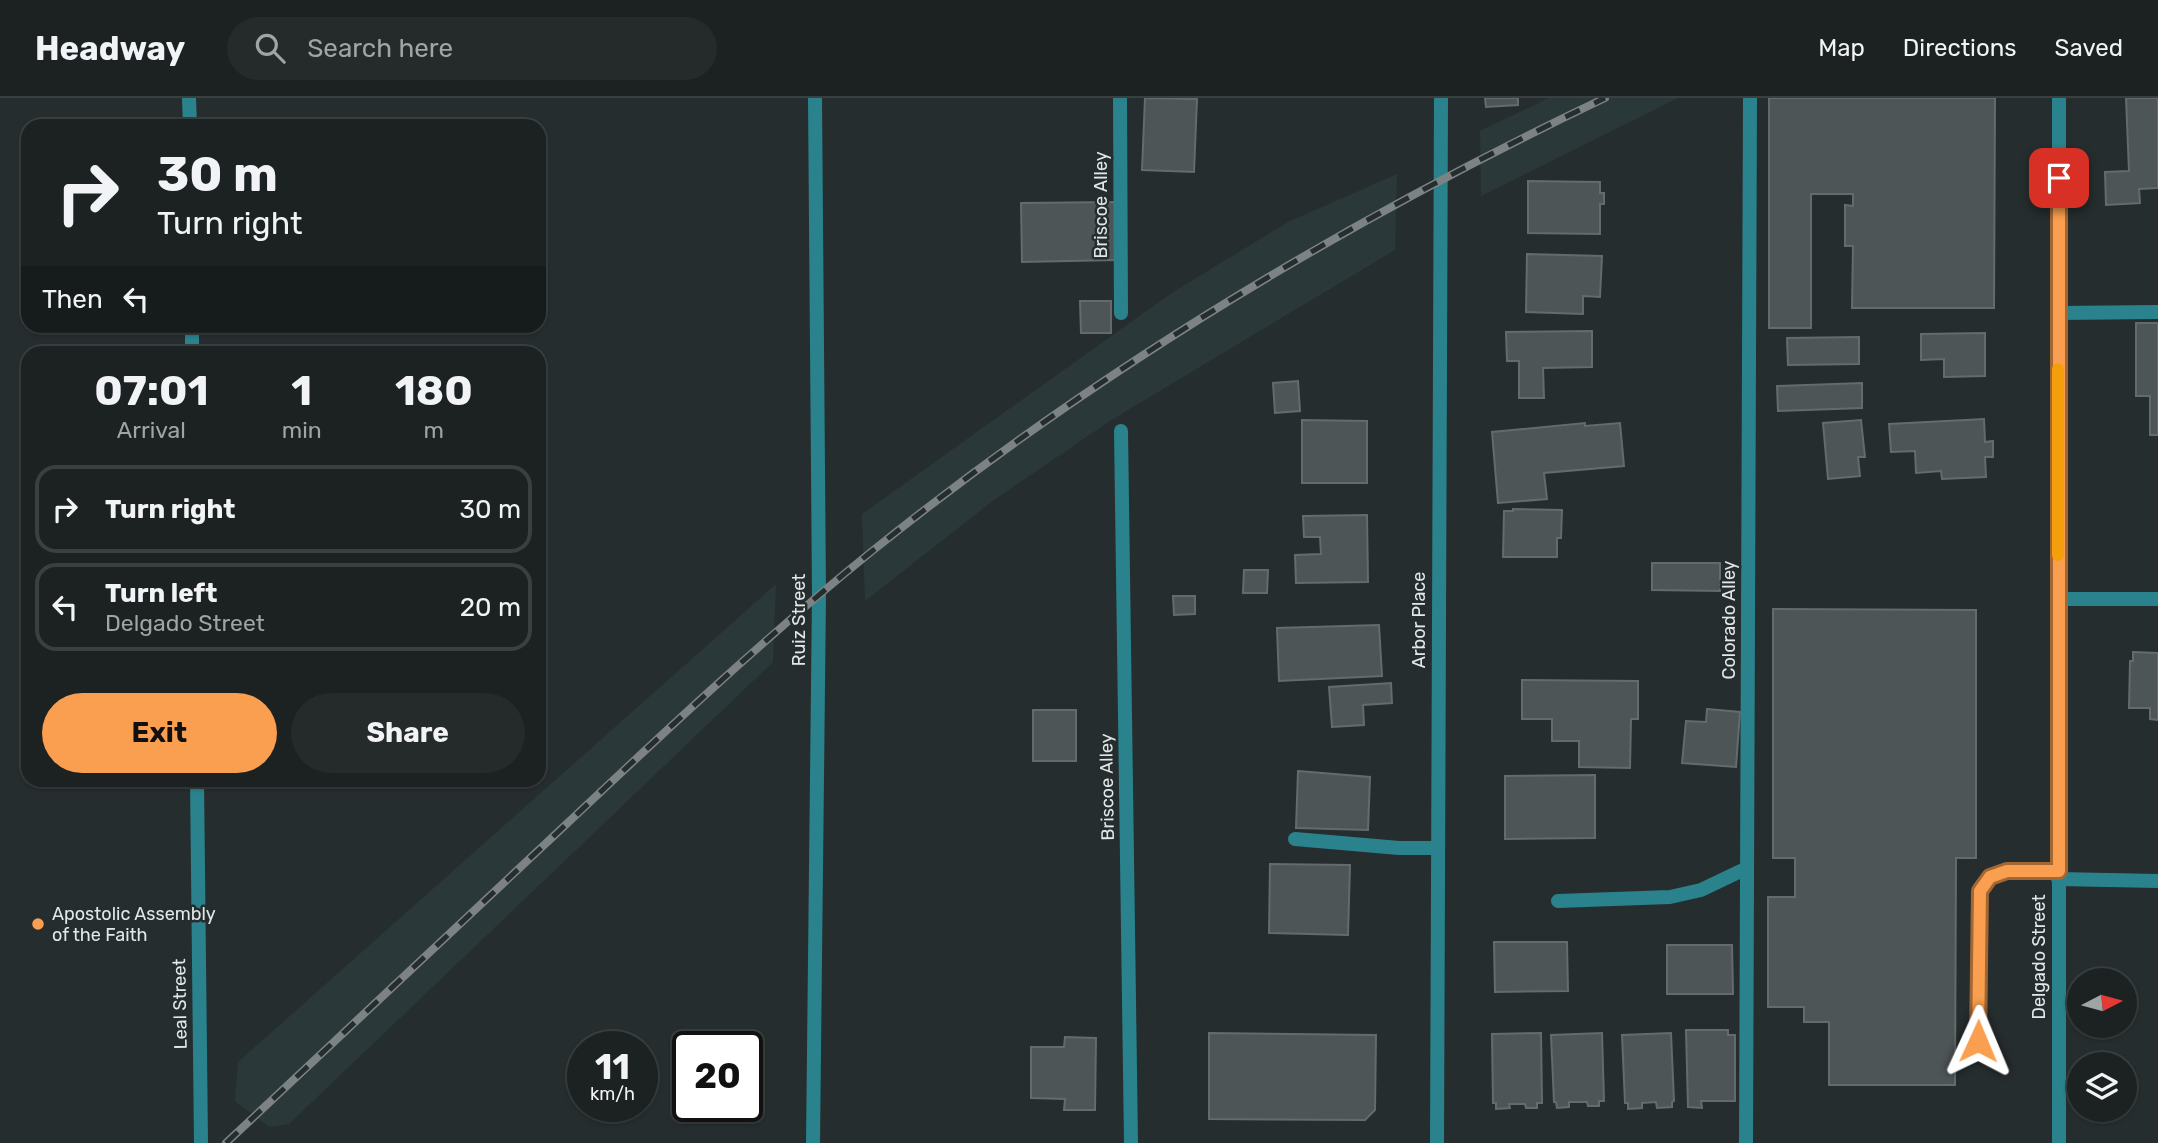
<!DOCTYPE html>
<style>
:root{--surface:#1c2222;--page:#252a2a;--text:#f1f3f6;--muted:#a0a4a5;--line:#3a3f40;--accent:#fa9f4f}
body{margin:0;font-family:Rubik,sans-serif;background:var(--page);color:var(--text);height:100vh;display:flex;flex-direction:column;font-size:26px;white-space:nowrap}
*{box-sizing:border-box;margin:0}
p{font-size:23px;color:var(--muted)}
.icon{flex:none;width:38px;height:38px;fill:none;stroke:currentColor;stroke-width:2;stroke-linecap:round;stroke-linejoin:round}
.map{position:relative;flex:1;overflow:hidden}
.details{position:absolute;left:21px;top:248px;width:525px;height:441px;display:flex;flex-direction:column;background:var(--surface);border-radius:21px;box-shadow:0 2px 5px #0004,0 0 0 2px var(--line)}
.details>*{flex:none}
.banner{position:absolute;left:21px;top:21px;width:525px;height:214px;border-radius:21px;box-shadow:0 2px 5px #0004,0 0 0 2px var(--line);background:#1c2222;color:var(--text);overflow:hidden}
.needle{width:46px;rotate:84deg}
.fabs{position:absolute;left:2067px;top:870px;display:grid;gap:14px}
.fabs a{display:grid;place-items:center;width:70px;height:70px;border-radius:50%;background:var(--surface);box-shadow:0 2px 5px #0004,0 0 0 2px var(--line);font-size:35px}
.speed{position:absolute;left:567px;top:933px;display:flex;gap:14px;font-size:35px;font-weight:700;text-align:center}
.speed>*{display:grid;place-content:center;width:91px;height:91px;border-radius:50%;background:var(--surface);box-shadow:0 2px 5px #0004,0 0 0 2px var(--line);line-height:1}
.speed small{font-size:18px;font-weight:400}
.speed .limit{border:4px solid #111;border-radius:10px;background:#fff;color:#111}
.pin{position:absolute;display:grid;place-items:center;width:60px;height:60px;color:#fff;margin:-30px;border-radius:14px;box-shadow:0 4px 10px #0006}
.me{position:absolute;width:77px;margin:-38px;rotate:1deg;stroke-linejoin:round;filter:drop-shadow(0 0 5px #0008)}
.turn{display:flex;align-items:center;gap:24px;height:147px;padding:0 21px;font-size:32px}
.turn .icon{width:91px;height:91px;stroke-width:2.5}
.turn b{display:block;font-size:49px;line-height:60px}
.then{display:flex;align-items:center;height:66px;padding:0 21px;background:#0003;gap:14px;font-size:26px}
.eta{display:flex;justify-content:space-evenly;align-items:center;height:119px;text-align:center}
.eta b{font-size:42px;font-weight:700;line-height:49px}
.cta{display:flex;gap:14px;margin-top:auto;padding:14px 21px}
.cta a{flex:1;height:80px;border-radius:42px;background:var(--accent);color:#111;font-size:28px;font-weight:700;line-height:80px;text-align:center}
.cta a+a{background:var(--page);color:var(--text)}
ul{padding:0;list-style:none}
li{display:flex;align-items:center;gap:21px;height:88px;margin:0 14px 10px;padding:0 7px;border:4px solid var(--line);border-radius:21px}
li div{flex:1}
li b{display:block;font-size:26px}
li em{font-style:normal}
header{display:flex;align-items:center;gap:42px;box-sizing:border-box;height:98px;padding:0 35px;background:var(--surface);border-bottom:2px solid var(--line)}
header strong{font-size:33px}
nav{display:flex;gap:38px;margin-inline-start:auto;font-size:24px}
.search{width:490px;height:63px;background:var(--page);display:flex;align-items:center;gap:18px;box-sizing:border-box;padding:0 24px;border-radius:38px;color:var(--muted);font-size:26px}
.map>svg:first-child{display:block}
.built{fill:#2a383a}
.building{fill:#4e5556;stroke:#636b6c;stroke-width:2}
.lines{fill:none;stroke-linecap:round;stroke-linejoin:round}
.lane{stroke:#2a838c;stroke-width:14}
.street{stroke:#2a838c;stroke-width:14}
.rail-casing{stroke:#7d8384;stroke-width:8}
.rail{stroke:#262d2e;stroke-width:5;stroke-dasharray:16;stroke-linecap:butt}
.route-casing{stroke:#a26733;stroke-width:18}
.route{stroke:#fa9f4f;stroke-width:12}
.slow{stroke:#f59e0b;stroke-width:12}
.poi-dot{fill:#fa9f4f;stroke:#262d2e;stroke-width:2.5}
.labels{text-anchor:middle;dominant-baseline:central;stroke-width:5;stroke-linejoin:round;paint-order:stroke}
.street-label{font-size:18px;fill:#e2e7e7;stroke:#262d2e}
.poi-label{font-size:18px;fill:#e2e7e7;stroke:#262d2e;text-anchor:start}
</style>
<header>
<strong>Headway</strong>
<div class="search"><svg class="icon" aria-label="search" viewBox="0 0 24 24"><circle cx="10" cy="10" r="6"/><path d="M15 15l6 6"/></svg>Search here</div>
<nav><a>Map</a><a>Directions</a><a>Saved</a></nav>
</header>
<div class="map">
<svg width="2158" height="1045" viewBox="0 0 2158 1045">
<rect width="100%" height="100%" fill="#262d2e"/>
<g class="built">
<path d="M1549,0h129l-197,98 -1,-65z"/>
<path d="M1397,76l-2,76 -285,171 -116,79 -129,101 -3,-87 308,-220 118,-72z"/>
<path d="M776,486l-3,78 -484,462 -20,3 -34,-26 3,-39z"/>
</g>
<g class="building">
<path d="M1145,0l52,1 -3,73 -52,-2z"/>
<path d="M1485,0h33v7l-32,2z"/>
<path d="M1769,0h226l-1,210h-142l1,-62h-8v-41l8,1v-12h-42v134h-42z"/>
<path d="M2126,0h32v90l-19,1 1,14 -34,2 -1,-33 24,-1z"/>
<path d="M1528,83l72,1v11h4v11h-4v30l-72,-1z"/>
<path d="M1116,104l1,58 -95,2 -1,-59z"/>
<path d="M1527,156l75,2 -2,41 -17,-1v18l-57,-2z"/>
<path d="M1080,203h31v32h-30z"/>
<path d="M2136,225h22v112h-8v-39h-14z"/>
<path d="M1592,233v36l-49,1 1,30h-25v-37h-12l-1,-29z"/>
<path d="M1985,235v43l-41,1v-18l-23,1v-26z"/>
<path d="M1859,239v27l-71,1 -1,-27z"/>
<path d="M1298,283l2,30 -25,2 -2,-30z"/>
<path d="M1862,285v25l-84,3 -1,-25z"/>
<path d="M1984,321l1,23 8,-1v16h-8l1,20 -44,2 -1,-8 -25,2 -1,-22 -24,1 -2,-28z"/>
<path d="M1302,322l65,1v62h-65z"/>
<path d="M1861,322l4,37h-7l2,19 -32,3 -5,-56z"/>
<path d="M1585,325v3l35,-3 4,43 -80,7 3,26 -49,4 -6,-71z"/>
<path d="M1513,411l49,1 -1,28h-4v19h-54l1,-46h9z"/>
<path d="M1367,417l1,67 -72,1 -1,-28 26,-1 -1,-17h-16l-1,-21z"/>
<path d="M1652,465h68v28l-68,-1z"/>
<path d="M1244,472h24l-1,23h-24z"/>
<path d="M1173,498h22v18l-21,1z"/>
<path d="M1773,511l203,1v248h-20l-1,227h-126v-63h-25v-15h-36v-110h27v-39h-22z"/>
<path d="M1379,527l3,51 -103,5 -2,-53z"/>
<path d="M2133,554l25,1v67l-8,-1v-11h-21l1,-47h3z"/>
<path d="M1522,582l116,1v38h-7l-1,49 -51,-1v-26h-27v-22h-30z"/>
<path d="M1391,585l1,20 -29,2 1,20 -32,2 -3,-40z"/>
<path d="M1707,611l33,3 -4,55 -54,-4 4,-42 20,1z"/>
<rect x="1033" y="612" width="43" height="51"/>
<path d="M1298,673l72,6 -2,53 -72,-2z"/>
<path d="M1595,677v63l-90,1v-63z"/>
<path d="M1270,766l80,1 -2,70 -79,-2z"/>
<path d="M1494,844h73l1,49 -73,1z"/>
<path d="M1667,847h65l1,49h-66z"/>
<path d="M1686,932h42v5h7v66h-34l1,7 -14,-1z"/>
<path d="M1209,935l167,2 -1,75 -10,10 -156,-1z"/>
<path d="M1541,935l1,70h-5v5h-11l-1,-4h-16l1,4 -14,1v-6h-3l-1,-69z"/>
<path d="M1602,935l2,68h-5v5h-11l-1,-4h-18v5l-12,1 -1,-6h-2l-3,-67z"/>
<path d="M1671,935l3,68 -2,1v5l-15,1 -1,-6 -14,1v5l-14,1v-6h-3l-3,-68z"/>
<path d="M1065,939l31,1 -1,72h-31l1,-11 -34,-1v-51h33z"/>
</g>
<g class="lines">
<g class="lane">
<path d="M1120,0l1,215"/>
<path d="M2058,215l100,-1"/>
<path d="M1121,333l10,712"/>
<path d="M1295,741l104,9h38"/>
<path d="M2058,781l100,2"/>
<path d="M1558,803l112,-4 31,-7 46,-22"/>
<path d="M1978,943l2,-150 10,-14 17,-6h52"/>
<path d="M1746,1045l4,-1045"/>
</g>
<g class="street">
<path d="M189,0l1,28"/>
<path d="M192,228v28"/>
<path d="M2058,501h100"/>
<path d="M197,682l4,363"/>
<path d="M813,1045l6,-549 -4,-496"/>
<path d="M1437,1045l4,-1045"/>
<path d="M2059,1045v-1045"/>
</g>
<defs>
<path id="rail" d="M226,1045c111,-104 221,-207 332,-311 102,-96 204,-192 313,-280 225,-181 473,-330 734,-454"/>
</defs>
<use href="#rail" class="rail-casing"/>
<use href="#rail" class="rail"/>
</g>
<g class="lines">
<defs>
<path id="route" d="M1978,943l2,-150 10,-14 17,-6h52v-693"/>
</defs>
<use href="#route" class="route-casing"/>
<use href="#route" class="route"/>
<path class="slow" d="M2058,271v186"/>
</g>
<circle class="poi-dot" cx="38" cy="826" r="7"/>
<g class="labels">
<g class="street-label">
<text transform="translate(1101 107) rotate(-90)">Briscoe Alley</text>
<text transform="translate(799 522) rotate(-90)">Ruiz Street</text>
<text transform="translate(1419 522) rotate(-90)">Arbor Place</text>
<text transform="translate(1729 522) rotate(-90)">Colorado Alley</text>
<text transform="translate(1107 689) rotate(-91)">Briscoe Alley</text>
<text transform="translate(2039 859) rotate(-90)">Delgado Street</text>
<text transform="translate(180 906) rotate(-91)">Leal Street</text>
</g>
<g class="poi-label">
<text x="52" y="816">Apostolic Assembly<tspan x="52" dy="21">of the Faith</tspan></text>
</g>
</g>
</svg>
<div class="fabs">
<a><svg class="needle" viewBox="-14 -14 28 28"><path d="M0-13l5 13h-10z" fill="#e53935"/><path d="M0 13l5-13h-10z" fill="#a0a4a5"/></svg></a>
<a><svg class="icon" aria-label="layers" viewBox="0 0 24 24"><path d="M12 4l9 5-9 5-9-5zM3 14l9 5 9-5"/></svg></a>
</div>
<div class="speed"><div>11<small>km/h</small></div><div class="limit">20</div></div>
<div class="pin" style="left:2059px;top:80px;background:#d93025"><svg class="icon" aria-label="arrive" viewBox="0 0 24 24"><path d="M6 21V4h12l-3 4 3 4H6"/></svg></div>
<svg class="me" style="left:1978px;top:943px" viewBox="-20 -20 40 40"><path d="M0-17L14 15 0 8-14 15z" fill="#fa9f4f" stroke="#fff" stroke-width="4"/></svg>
<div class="banner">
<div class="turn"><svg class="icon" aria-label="right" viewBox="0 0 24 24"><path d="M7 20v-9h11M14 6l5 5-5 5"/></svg><div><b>30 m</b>Turn right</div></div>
<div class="then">Then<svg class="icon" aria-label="left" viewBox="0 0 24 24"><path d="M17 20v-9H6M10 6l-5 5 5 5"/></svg></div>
</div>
<section class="details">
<div class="eta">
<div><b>07:01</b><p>Arrival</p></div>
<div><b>1</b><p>min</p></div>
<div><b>180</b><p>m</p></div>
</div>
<ul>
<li><svg class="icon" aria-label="right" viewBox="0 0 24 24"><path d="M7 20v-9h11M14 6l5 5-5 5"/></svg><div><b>Turn right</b></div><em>30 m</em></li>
<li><svg class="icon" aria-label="left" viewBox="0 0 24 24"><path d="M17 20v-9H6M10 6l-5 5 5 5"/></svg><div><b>Turn left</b><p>Delgado Street</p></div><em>20 m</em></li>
</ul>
<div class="cta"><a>Exit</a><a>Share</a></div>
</section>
</div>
